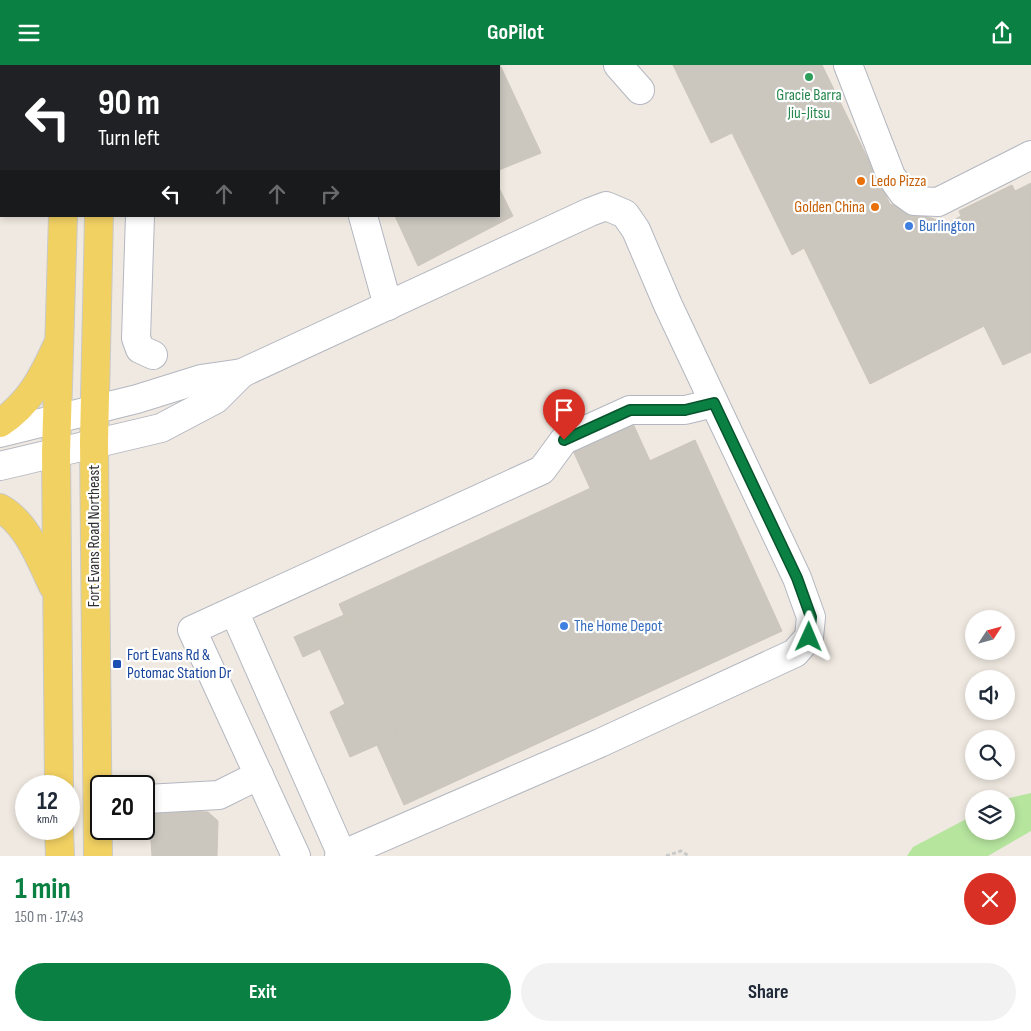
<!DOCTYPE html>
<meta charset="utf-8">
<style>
:root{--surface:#fff;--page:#f2f2f3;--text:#1f2937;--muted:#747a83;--accent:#0b8043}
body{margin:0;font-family:"Sofia Sans Condensed",sans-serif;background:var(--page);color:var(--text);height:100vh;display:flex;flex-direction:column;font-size:19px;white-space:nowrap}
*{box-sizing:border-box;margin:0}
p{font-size:16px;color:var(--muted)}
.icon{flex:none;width:28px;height:28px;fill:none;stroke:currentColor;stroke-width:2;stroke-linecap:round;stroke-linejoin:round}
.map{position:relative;height:791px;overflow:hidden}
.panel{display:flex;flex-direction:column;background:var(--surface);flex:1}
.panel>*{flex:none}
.hud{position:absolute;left:0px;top:0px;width:500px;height:152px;box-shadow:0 2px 8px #0003;background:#202124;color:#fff;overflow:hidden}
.needle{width:32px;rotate:54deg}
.fabs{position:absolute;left:965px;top:545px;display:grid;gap:10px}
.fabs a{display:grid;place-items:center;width:50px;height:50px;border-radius:50%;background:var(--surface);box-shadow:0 2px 8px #0003;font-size:25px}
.speed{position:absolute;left:15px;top:710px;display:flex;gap:10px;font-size:25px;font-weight:700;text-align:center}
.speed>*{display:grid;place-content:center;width:65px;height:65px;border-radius:50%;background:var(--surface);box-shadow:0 2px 8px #0003;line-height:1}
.speed small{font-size:12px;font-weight:400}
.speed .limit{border:2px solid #111;border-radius:8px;background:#fff;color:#111}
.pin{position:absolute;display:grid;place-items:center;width:42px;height:42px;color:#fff;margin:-51px -21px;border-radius:50% 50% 50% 0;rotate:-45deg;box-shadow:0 0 5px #0007}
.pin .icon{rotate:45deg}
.me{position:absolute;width:55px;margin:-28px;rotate:1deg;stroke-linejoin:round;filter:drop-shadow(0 0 4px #0008)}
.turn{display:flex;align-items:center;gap:18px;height:105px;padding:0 15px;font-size:22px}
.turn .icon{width:65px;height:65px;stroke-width:2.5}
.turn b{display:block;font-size:35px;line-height:42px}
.lanes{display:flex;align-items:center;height:48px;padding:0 15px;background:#0003;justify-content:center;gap:25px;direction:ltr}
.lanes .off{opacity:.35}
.round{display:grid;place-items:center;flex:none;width:52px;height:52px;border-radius:26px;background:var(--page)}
.summary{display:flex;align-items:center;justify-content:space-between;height:85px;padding:0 15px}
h1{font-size:30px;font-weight:700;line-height:38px;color:var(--accent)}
.cta{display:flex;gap:10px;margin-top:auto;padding:10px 15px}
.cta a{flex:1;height:58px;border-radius:30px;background:var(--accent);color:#fff;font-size:20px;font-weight:700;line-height:58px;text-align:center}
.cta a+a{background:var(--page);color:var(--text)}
header{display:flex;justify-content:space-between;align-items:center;height:65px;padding:0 15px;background:var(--accent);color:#fff;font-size:22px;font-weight:700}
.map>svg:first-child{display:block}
.green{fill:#b6e59e}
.building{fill:#cbc7bf;stroke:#cbc5ba}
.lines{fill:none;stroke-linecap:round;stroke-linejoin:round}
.minor-casing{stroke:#b4b7c1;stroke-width:30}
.major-casing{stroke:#c9c9c9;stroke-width:30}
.path{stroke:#c9c9c9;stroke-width:3;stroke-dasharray:4 2.5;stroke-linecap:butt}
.minor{stroke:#fff;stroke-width:28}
.major{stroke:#f2d163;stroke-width:28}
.route-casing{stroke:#07532c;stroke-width:12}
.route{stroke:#0b8043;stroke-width:9}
.leisure-dot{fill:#2e9e5b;stroke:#fff;stroke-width:2}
.food-dot{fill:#e8710a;stroke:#fff;stroke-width:2}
.shop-dot{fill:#3f7fe0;stroke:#fff;stroke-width:2}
.transit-dot{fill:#1a4fb4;stroke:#fff;stroke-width:2}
.labels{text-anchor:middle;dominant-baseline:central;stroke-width:4.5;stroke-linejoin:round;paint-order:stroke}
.leisure-label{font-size:16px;fill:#27864d;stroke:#fff}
.food-label{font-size:16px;fill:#c56008;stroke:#fff;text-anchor:start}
.shop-label{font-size:16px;fill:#366cbe;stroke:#fff;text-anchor:start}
.street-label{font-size:16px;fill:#2e2e2e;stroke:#fff}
.transit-label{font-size:16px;fill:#164399;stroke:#fff;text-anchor:start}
</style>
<header><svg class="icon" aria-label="menu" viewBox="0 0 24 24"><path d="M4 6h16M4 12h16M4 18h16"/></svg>GoPilot<svg class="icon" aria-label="share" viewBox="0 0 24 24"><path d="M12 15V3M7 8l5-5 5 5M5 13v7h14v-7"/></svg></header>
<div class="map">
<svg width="1031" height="791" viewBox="0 0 1031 791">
<rect width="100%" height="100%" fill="#efe9e1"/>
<path class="green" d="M1031,728v38l-43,25h-81l6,-9 61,-32v16h32v-32z"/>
<g class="building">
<path d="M327,0h173l41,88 -42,17v-104z"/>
<path d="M673,0h149l68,139 47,16 -3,7 3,2 24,-13 -2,-5 53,-26 3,6 16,-8v169l-28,13 -19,-39 -114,58 -66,-136 -12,7 -60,-122 -21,10z"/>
<path d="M499,123l14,28 -95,50 -23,-50h104z"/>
<path d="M630,352l20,44 -60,27 -20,-44z"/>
<path d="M695,375l87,191 -378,174 -27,-60 21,-9 -59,-132z"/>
<path d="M344,550l8,19 -49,23 -9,-20z"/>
<path d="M347,556l51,115 -48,21 -20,-45 15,-8 -31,-68z"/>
<path d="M149,745l59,2 10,9 -1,35h-65z"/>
</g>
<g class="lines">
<defs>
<g id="minor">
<path d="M138,0v1"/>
<path d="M300,0v1"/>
<path d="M618,0l22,25"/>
<path d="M848,0l43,111 12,17 11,8 24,1 93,-47"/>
<path d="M140,151l-4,122 4,11 13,6"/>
<path d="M363,151l25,90"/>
<path d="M0,368l137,-34 64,-20 41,-6 348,-161 16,-6 19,8 11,16 32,75 129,273 14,39 -2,20 -14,16 -195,90 -261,113"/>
<path d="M0,401l161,-38 55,-29 26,-26"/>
<path d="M234,546l108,244"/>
<path d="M146,734l73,-4 40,-20"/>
<path d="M296,791l-104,-226 350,-160 22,-30 66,-30h55l29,-7"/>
</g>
<g id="major">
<path d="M62,0v1"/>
<path d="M100,0v1"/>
<path d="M0,358c29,-19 43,-46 57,-77"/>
<path d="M0,443c27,15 40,51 53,78"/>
<path d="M59,721l-3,-333 7,-237"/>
<path d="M59,764l1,27"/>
<path d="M98,791l-4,-414 5,-226"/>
</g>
</defs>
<use href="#minor" class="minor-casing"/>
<use href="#major" class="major-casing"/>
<path class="path" d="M666,791l15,-5 8,5"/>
<use href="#minor" class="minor"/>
<use href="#major" class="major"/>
</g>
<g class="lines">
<defs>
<path id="route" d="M564,375l66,-30h55l29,-7 83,175 14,39 -2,20"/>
</defs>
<use href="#route" class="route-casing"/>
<use href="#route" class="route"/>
</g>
<circle class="leisure-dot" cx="809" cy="12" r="5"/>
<g class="food-dot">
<circle cx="861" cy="116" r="5"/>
<circle cx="875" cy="142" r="5"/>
</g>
<g class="shop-dot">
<circle cx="909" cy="161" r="5"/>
<circle cx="564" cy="561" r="5"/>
</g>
<rect class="transit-dot" x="112" y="594" width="10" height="10" rx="2.5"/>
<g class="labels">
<g class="leisure-label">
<text x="809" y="30">Gracie Barra<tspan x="809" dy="18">Jiu-Jitsu</tspan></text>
</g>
<g class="food-label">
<text x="871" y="116">Ledo Pizza</text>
<text x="865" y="142" text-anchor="end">Golden China</text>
</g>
<g class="shop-label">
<text x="919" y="161">Burlington</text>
<text x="574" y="561">The Home Depot</text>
</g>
<g class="street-label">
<text transform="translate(94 471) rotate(-90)">Fort Evans Road Northeast</text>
</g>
<g class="transit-label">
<text x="127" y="590">Fort Evans Rd &amp;<tspan x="127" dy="18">Potomac Station Dr</tspan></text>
</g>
</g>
</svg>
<div class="fabs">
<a><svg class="needle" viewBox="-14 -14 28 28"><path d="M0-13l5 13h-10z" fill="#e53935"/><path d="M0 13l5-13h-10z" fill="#747a83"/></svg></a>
<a><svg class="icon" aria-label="sound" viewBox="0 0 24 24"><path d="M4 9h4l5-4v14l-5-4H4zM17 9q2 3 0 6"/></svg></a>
<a><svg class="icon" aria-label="search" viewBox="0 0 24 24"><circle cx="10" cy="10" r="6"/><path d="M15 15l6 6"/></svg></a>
<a><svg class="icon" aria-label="layers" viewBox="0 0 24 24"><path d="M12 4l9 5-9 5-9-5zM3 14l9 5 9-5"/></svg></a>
</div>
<div class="speed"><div>12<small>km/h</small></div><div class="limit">20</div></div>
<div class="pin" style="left:564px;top:375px;background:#d93025"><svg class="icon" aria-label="arrive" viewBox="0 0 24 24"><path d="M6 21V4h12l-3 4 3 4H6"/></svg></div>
<svg class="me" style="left:809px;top:572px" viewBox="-20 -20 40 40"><path d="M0-17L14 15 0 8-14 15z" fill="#0b8043" stroke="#fff" stroke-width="4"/></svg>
<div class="hud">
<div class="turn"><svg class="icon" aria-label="left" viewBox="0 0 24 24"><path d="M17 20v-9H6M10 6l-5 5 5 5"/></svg><div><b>90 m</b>Turn left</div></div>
<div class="lanes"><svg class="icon" aria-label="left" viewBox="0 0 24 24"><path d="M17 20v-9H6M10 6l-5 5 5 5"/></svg><svg class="icon off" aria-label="ahead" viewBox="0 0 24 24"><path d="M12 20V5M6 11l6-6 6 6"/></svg><svg class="icon off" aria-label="ahead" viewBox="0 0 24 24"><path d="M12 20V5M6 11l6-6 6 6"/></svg><svg class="icon off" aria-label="right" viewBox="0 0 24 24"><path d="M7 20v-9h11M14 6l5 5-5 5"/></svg></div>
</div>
</div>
<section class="panel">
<div class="summary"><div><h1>1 min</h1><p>150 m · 17:43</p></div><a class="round" style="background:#d93025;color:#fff"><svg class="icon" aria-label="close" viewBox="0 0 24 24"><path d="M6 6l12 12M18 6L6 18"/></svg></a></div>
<div class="cta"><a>Exit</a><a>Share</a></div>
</section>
